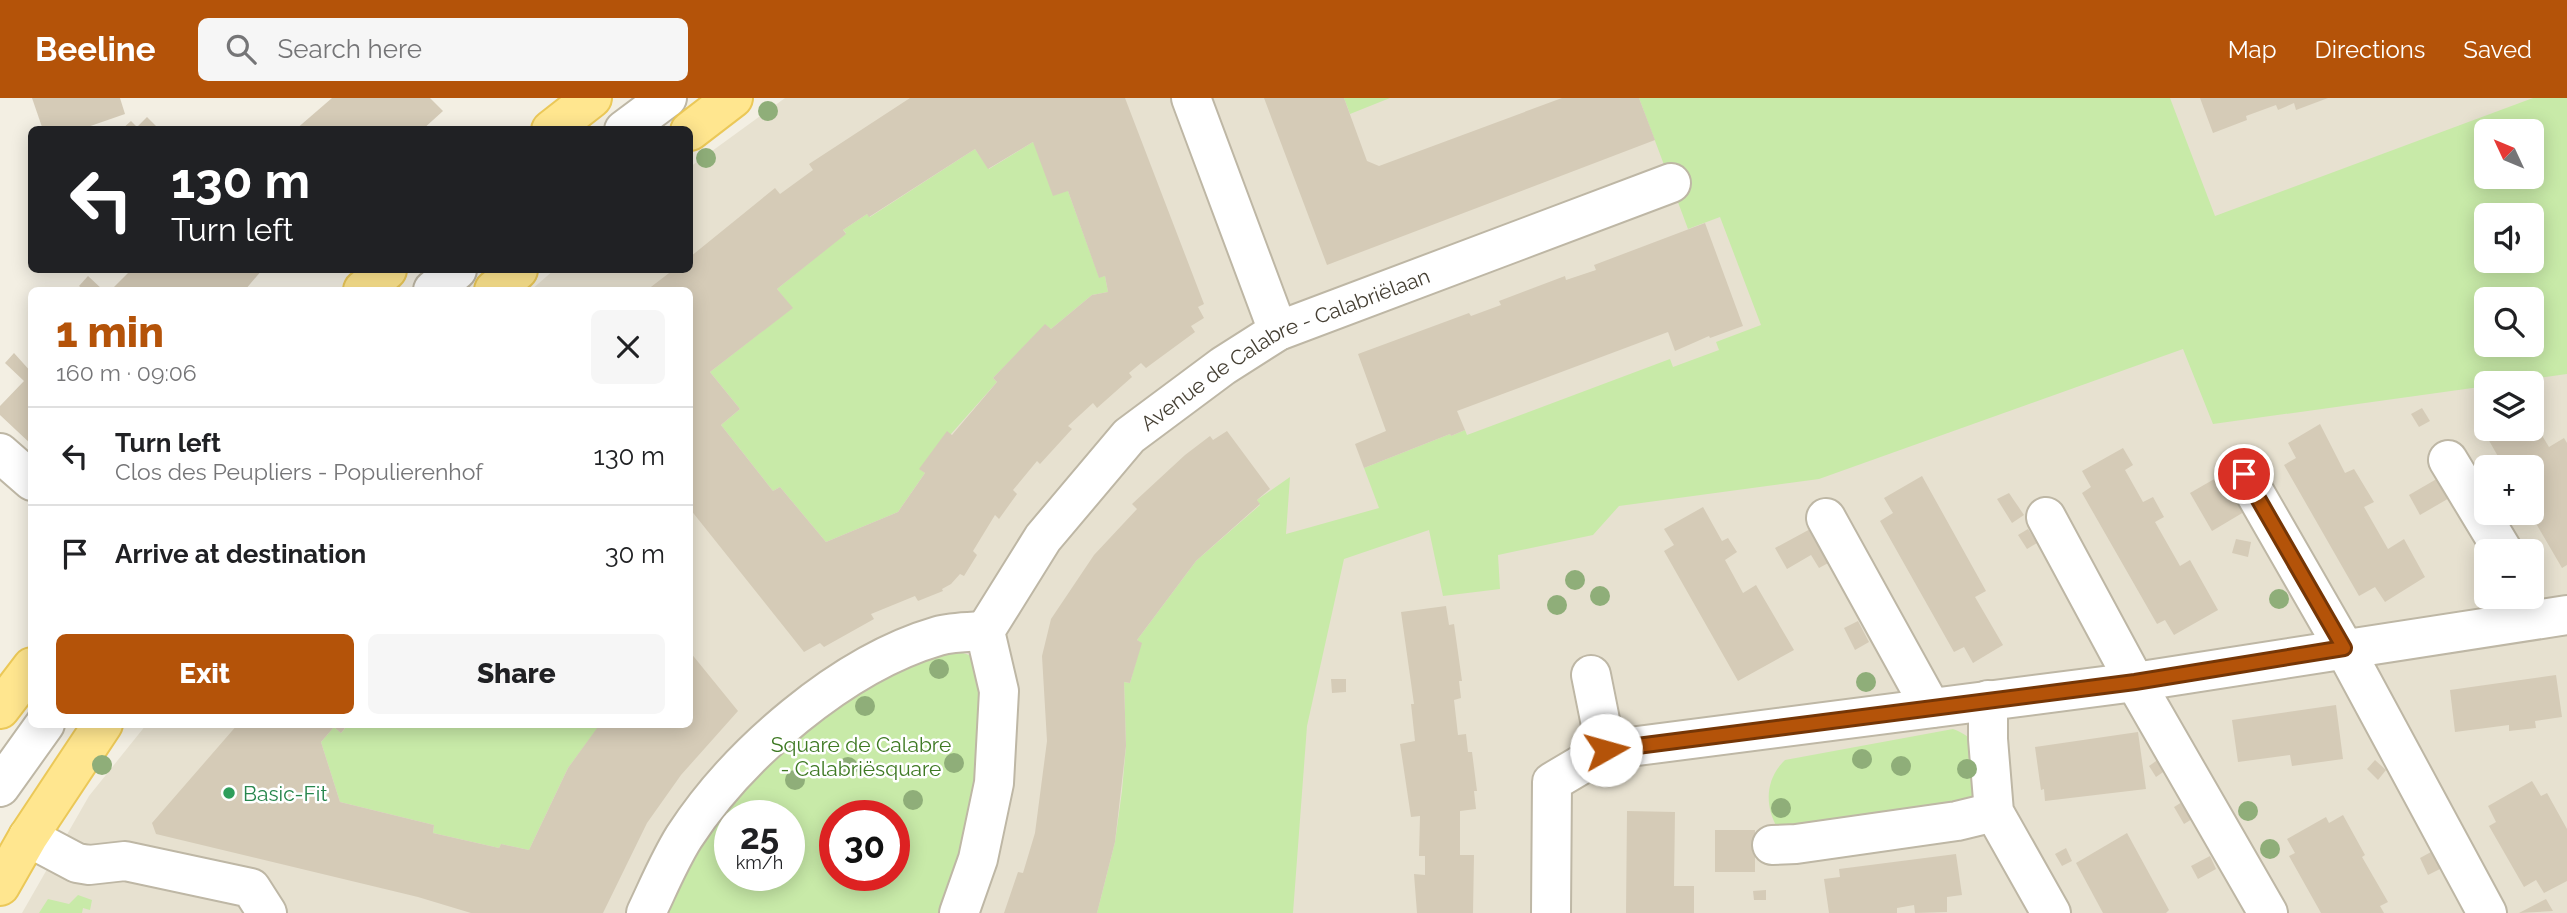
<!DOCTYPE html>
<meta charset="utf-8">
<style>
:root{--surface:#fff;--page:#f6f6f6;--text:#202124;--muted:#757577;--line:#e0e0e0;--accent:#b45309}
body{margin:0;font-family:Raleway,sans-serif;background:var(--page);color:var(--text);height:100vh;display:flex;flex-direction:column;font-size:26px;white-space:nowrap}
*{box-sizing:border-box;margin:0}
p{font-size:23px;color:var(--muted)}
.icon{flex:none;width:38px;height:38px;fill:none;stroke:currentColor;stroke-width:2;stroke-linecap:round;stroke-linejoin:round}
.map{position:relative;flex:1;overflow:hidden}
.sheet{position:absolute;left:28px;top:189px;width:665px;height:441px;display:flex;flex-direction:column;background:var(--surface);border-radius:10px;box-shadow:0 4px 18px #0003}
.sheet>*{flex:none}
.top-card{position:absolute;left:28px;top:28px;width:665px;height:147px;border-radius:10px;box-shadow:0 4px 18px #0003;background:#202124;color:#fff;overflow:hidden}
.needle{width:46px;rotate:314deg}
.fabs{position:absolute;left:2474px;top:21px;display:grid;gap:14px}
.fabs a{display:grid;place-items:center;width:70px;height:70px;border-radius:10px;background:var(--surface);box-shadow:0 4px 18px #0003;font-size:35px}
.speed{position:absolute;left:714px;top:702px;display:flex;gap:14px;font-size:35px;font-weight:700;text-align:center}
.speed>*{display:grid;place-content:center;width:91px;height:91px;border-radius:50%;background:var(--surface);box-shadow:0 4px 18px #0003;line-height:1}
.speed small{font-size:18px;font-weight:400}
.speed .limit{border:10px solid #d22;background:#fff;color:#111}
.pin{position:absolute;display:grid;place-items:center;width:60px;height:60px;color:#fff;margin:-30px;border:4px solid #fff;border-radius:50%;box-shadow:0 2px 7px #0007}
.me{position:absolute;width:77px;margin:-38px;rotate:83deg;stroke-linejoin:round;filter:drop-shadow(0 0 5px #0008)}
.turn{display:flex;align-items:center;gap:24px;height:147px;padding:0 28px;font-size:32px}
.turn .icon{width:91px;height:91px;stroke-width:2.5}
.turn b{display:block;font-size:49px;line-height:60px}
.round{display:grid;place-items:center;flex:none;width:74px;height:74px;border-radius:10px;background:var(--page)}
.overview{display:flex;align-items:center;justify-content:space-between;height:119px;padding:0 28px}
h1{font-size:42px;font-weight:800;line-height:52px;color:var(--accent)}
.primary-button{display:flex;gap:14px;margin-top:auto;padding:14px 28px}
.primary-button a{flex:1;height:80px;border-radius:10px;background:var(--accent);color:#fff;font-size:28px;font-weight:800;line-height:80px;text-align:center}
.primary-button a+a{background:var(--page);color:var(--text)}
ul{padding:0;list-style:none}
li{display:flex;align-items:center;gap:21px;height:98px;padding:0 28px;border-top:2px solid var(--line)}
li div{flex:1}
li b{display:block;font-size:26px}
li em{font-style:normal}
header{display:flex;align-items:center;gap:42px;box-sizing:border-box;height:98px;padding:0 35px;background:var(--accent);color:#fff}
header strong{font-size:33px}
nav{display:flex;gap:38px;margin-inline-start:auto;font-size:24px}
.search{width:490px;height:63px;background:var(--page);display:flex;align-items:center;gap:18px;box-sizing:border-box;padding:0 24px;border-radius:10px;color:var(--muted);font-size:26px}
.map>svg:first-child{display:block}
.residential{fill:#e7e1d0;fill-rule:evenodd}
.green{fill:#c8eaa8;fill-rule:evenodd}
.building{fill:#d5cbb7;fill-rule:evenodd}
.lines{fill:none;stroke-linecap:round;stroke-linejoin:round}
.minor-casing{stroke:#beb7a5;stroke-width:42}
.major-casing{stroke:#ebc858;stroke-width:42}
.minor{stroke:#fff;stroke-width:38}
.major{stroke:#ffe68f;stroke-width:38}
.tree{fill:#8fae79}
.route-casing{stroke:#753606;stroke-width:18}
.route{stroke:#b45309;stroke-width:12}
.leisure-dot{fill:#2e9e5b;stroke:#fff;stroke-width:2.5}
.labels{text-anchor:middle;dominant-baseline:central;stroke-width:5;stroke-linejoin:round;paint-order:stroke}
.street-label{font-size:21px;fill:#453f33;stroke:#fff}
.park-label{font-size:21px;fill:#3e7923;stroke:#fff}
.leisure-label{font-size:21px;fill:#27864d;stroke:#fff;text-anchor:start}
</style>
<header>
<strong>Beeline</strong>
<div class="search"><svg class="icon" aria-label="search" viewBox="0 0 24 24"><circle cx="10" cy="10" r="6"/><path d="M15 15l6 6"/></svg>Search here</div>
<nav><a>Map</a><a>Directions</a><a>Saved</a></nav>
</header>
<div class="map">
<svg width="2567" height="815" viewBox="0 0 2567 815">
<rect width="100%" height="100%" fill="#f3efe3"/>
<path class="residential" d="M785,0h1782v815h-2545l67,-117 57,-71 544,-1v-434h-159l23,-20h136v-103zM2487,33h45v46h-45zM2487,117h45v46h-45zM2487,201h45v46h-45zM2487,285h45v46h-45zM2487,369h45v46h-45zM2487,453h45v46h-45zM730,718h59v59h-59zM835,718h59v59h-59z"/>
<g class="green">
<path d="M1344,0h46l-40,16z"/>
<path d="M1639,0h531l45,118 318,-118h34v276l-63,9h-17v3l-274,38 -30,-75 -364,130 -200,27 -26,29 -95,20 2,34 -57,7 -14,-66 -85,29 -37,167 -14,187h-196l18,-71 7,-51 4,-45 -2,-64 6,1 11,-40 -4,-3 59,-79 64,-56 -3,-5 33,-23 -4,57 93,-26 -15,-40 86,-34 1,2 14,-6 2,5 203,-76 3,8 46,-17 -3,-8 45,-17 -41,-108 -32,12zM2487,33h45v46h-45zM2487,117h45v46h-45zM2487,201h45v46h-45z"/>
<path d="M1033,44l35,49 31,86 6,-1 3,16 -16,3 -41,34 -6,-4 -52,53 4,4 -77,87 5,4 -27,39 -72,30 -46,-55 -7,4 -52,-66 19,-16 -30,-37 82,-64 -15,-19 69,-56 -3,-3 24,-16 3,3 105,-68 14,20z"/>
<path d="M957,553l15,5 9,13 5,65 -38,179h-291l27,-55 97,-117 130,-82zM730,718h59v59h-59zM835,718h59v59h-59z"/>
<path d="M348,627h252l-32,43 -39,82 -28,-6 -2,4 -66,-15 1,-8 -94,-23 -19,-60 13,-15 7,6z"/>
<path d="M1953,631c29,11 25,25 30,52l-12,21 -15,11 -179,14c-13,-23 -11,-49 8,-67z"/>
<path d="M78,797l14,5 -2,10 -7,-2 -1,5h-43l9,-14 21,5z"/>
</g>
<g class="building">
<path d="M32,0h88l5,16 -46,16h-36z"/>
<path d="M332,0h98l13,13 -21,19h-127z"/>
<path d="M910,0h215l79,206 -6,3 6,11 -13,8 4,6 -49,36 -5,-5 -12,10 3,4 -35,31 -4,-5 -25,23 4,3 -32,35 -3,-3 -24,29 4,4 -18,25 -4,-4 -22,36 4,4 -13,21 -4,-2 -9,10 -9,5 1,2 -25,10 -3,-5 -44,18 3,5 -50,28 -4,-4 -16,9 -114,-143v-219h-43l26,-20h17v-13l85,-69 5,6 33,-24 -4,-6zM1033,44l20,54 15,-5 31,87 6,-2 3,16 -16,3 -41,34 -6,-5 -52,54 4,4 -45,53 -5,-4 -28,38 6,4 -27,39 -72,30 -46,-55 -7,4 -52,-66 19,-16 -30,-37 83,-64 -16,-19 69,-55 -3,-4 24,-16 2,3 106,-68 13,20z"/>
<path d="M1264,0h80l23,63 12,5 183,-68h77l16,42 -328,125z"/>
<path d="M2200,0h128l-32,12 -2,-7 -16,7 -2,-5 -30,11 1,4 -34,13z"/>
<path d="M147,19l13,13h-39l10,-9 6,6z"/>
<path d="M1705,125l38,103 -33,12 -1,-2 -34,15 -7,-19 -211,79 8,19 -14,6 -1,-2 -86,34 -9,-24 31,-13 -28,-77 111,-41 2,3 30,-11 -2,-4 66,-25 1,4 30,-10 -2,-5z"/>
<path d="M124,172h138l-17,20h-134l17,-17z"/>
<path d="M88,178l15,14h-19l-5,-4z"/>
<path d="M14,255l18,20v72l-32,-30v-9l24,-25 -19,-18z"/>
<path d="M2422,310l8,13 -11,6 -8,-13z"/>
<path d="M2532,321l17,28 15,-9 3,5v122l-5,3 -32,-55h2v-46h-28l-17,-30 14,-8h31z"/>
<path d="M2320,326l25,49 9,-4 20,33 -10,5 24,42 16,-10 21,38 -40,25 -10,-15 -16,9 -75,-131 12,-7 -8,-15z"/>
<path d="M1227,333l43,58 -13,11 3,4 -64,57 -59,79 5,3 -12,40 -6,-1 2,64 -11,96 -18,71h-93l14,-41 5,1 12,-40 12,-92 -5,-85 9,-37 43,-64 43,-46 -5,-5 53,-49 25,-19 3,4z"/>
<path d="M2123,350l10,17 -8,5 18,32 10,-5 11,20 -9,5 25,44 10,-6 28,50 -44,25 -9,-15 -8,4 -75,-131 9,-6 -9,-16z"/>
<path d="M2223,376l21,38 -32,19 -22,-38z"/>
<path d="M1922,378l64,115 -11,6 28,48 -30,18 -9,-16 -10,5 -74,-131 13,-8 -9,-15z"/>
<path d="M2440,379l11,20 -31,18 -11,-20z"/>
<path d="M2009,395l15,22 -12,8 -15,-24z"/>
<path d="M1703,409l19,34 6,-3 9,14 -12,8 18,33 13,-8 38,65 -56,31 -74,-130 10,-6 -10,-16z"/>
<path d="M1814,429l18,34 -13,7 -8,-13 -24,14 -12,-21z"/>
<path d="M2028,431l9,14 -10,6 -9,-14z"/>
<path d="M2236,441l15,3 -3,15 -16,-4z"/>
<path d="M1446,508l3,19 5,-1 8,57h-3l2,17 -7,2 4,35 8,-1 2,18h4l5,39h-3l2,18 -16,2v44h14l-1,58h-56l-3,-39 11,1v-19h-6l1,-40 -9,1 -11,-73 15,-3 -4,-37h3l-13,-92z"/>
<path d="M1858,523l11,21 -14,8 -11,-22z"/>
<path d="M690,554l48,59 -57,64 -34,48 -44,90h-132l-53,-16 -262,-63 -4,-11 86,-99h110l-7,9 -7,-6 -13,15 19,60 94,23 -1,8 66,15 2,-4 28,6 39,-82 32,-44h90z"/>
<path d="M2556,577l6,42 -27,4 1,7 -27,3v-6l-54,7 -5,-42z"/>
<path d="M1331,581h15v13l-14,1z"/>
<path d="M2336,607l7,54 -51,7 -2,-11 -52,7 -6,-42z"/>
<path d="M2138,634l8,57 -101,12 -1,-12 -3,1 -6,-43z"/>
<path d="M2159,661l7,11 -10,7 -7,-11z"/>
<path d="M2375,662l11,10 -8,10 -11,-11z"/>
<path d="M2532,683l9,15 6,-3 20,36v52l-23,12 -8,-13 -12,7 -35,-61 7,-4 -8,-16z"/>
<path d="M2187,701l10,17 -13,8 -10,-17z"/>
<path d="M1627,713l48,1 -1,74h20v27h-68z"/>
<path d="M2343,717l22,40 -3,2 26,45 -8,4 4,7h-63l-32,-57 6,-3 -8,-14 39,-22 3,6z"/>
<rect x="1715" y="732" width="40" height="42"/>
<path d="M2127,735l42,77 -3,3h-63l-27,-50z"/>
<path d="M2066,750l6,13 -10,5 -7,-12z"/>
<path d="M2431,754l9,17 -12,6 -8,-17z"/>
<path d="M1956,756l6,41 -15,2v15l-32,1 -1,-8 -17,3v5h-68l-5,-34 16,-2 -1,-8z"/>
<path d="M2210,758l6,13 -18,10 -7,-13z"/>
<path d="M1766,792v10h-12l-1,-9z"/>
<path d="M2546,801l7,12 -34,2z"/>
</g>
<g class="lines">
<defs>
<g id="minor">
<path d="M1191,0l87,233"/>
<path d="M624,32l43,-32"/>
<path d="M433,192l24,-20"/>
<path d="M0,355l32,28"/>
<path d="M2448,362l55,91"/>
<path d="M2244,376l100,174 143,265"/>
<path d="M2046,419l89,165 133,231"/>
<path d="M1826,420l105,190"/>
<path d="M1591,577l15,75"/>
<path d="M1988,602v39l6,73 57,101"/>
<path d="M0,689l45,-63"/>
<path d="M28,739l49,26 12,2 36,-4 126,27 16,25"/>
<path d="M1772,747l24,-1 161,-23 37,-9"/>
<path d="M646,815c12,-25 23,-52 38,-76 54,-83 158,-173 254,-201 14,-4 32,-4 47,-5"/>
<path id="s1" d="M959,815l19,-54 16,-76 5,-92 -14,-60 58,-93 86,-102 94,-70 55,-35 393,-148"/>
<path d="M1551,815l1,-131 54,-32 529,-68 432,-67"/>
</g>
<g id="major">
<path d="M551,32l41,-32"/>
<path d="M690,33l43,-33"/>
<path d="M363,192l24,-20"/>
<path d="M494,192l24,-20"/>
<path d="M0,611l32,-42"/>
<path d="M0,788l28,-49 75,-113"/>
</g>
</defs>
<use href="#minor" class="minor-casing"/>
<use href="#major" class="major-casing"/>
<use href="#minor" class="minor"/>
<use href="#major" class="major"/>
</g>
<g class="tree">
<circle cx="768" cy="13" r="10"/>
<circle cx="706" cy="60" r="10"/>
<circle cx="1575" cy="482" r="10"/>
<circle cx="1600" cy="498" r="10"/>
<circle cx="2279" cy="501" r="10"/>
<circle cx="1557" cy="507" r="10"/>
<circle cx="939" cy="571" r="10"/>
<circle cx="1866" cy="584" r="10"/>
<circle cx="865" cy="608" r="10"/>
<circle cx="1862" cy="661" r="10"/>
<circle cx="954" cy="665" r="10"/>
<circle cx="102" cy="667" r="10"/>
<circle cx="1901" cy="668" r="10"/>
<circle cx="848" cy="669" r="10"/>
<circle cx="1967" cy="671" r="10"/>
<circle cx="795" cy="682" r="10"/>
<circle cx="913" cy="702" r="10"/>
<circle cx="1781" cy="710" r="10"/>
<circle cx="2248" cy="713" r="10"/>
<circle cx="2270" cy="751" r="10"/>
</g>
<g class="lines">
<defs>
<path id="route" d="M1606,652l529,-68 209,-34 -100,-174"/>
</defs>
<use href="#route" class="route-casing"/>
<use href="#route" class="route"/>
</g>
<circle class="leisure-dot" cx="229" cy="695" r="7"/>
<g class="labels">
<g class="street-label">
<text stroke="none"><textPath href="#s1" startOffset="712">Avenue de Calabre - Calabriëlaan</textPath></text>
</g>
<g class="park-label">
<text x="861" y="646">Square de Calabre<tspan x="861" dy="24">- Calabriësquare</tspan></text>
</g>
<g class="leisure-label">
<text x="243" y="695">Basic-Fit</text>
</g>
</g>
</svg>
<div class="fabs">
<a><svg class="needle" viewBox="-14 -14 28 28"><path d="M0-13l5 13h-10z" fill="#e53935"/><path d="M0 13l5-13h-10z" fill="#757577"/></svg></a>
<a><svg class="icon" aria-label="sound" viewBox="0 0 24 24"><path d="M4 9h4l5-4v14l-5-4H4zM17 9q2 3 0 6"/></svg></a>
<a><svg class="icon" aria-label="search" viewBox="0 0 24 24"><circle cx="10" cy="10" r="6"/><path d="M15 15l6 6"/></svg></a>
<a><svg class="icon" aria-label="layers" viewBox="0 0 24 24"><path d="M12 4l9 5-9 5-9-5zM3 14l9 5 9-5"/></svg></a>
<a>+</a>
<a>−</a>
</div>
<div class="speed"><div>25<small>km/h</small></div><div class="limit">30</div></div>
<div class="pin" style="left:2244px;top:376px;background:#d93025"><svg class="icon" aria-label="arrive" viewBox="0 0 24 24"><path d="M6 21V4h12l-3 4 3 4H6"/></svg></div>
<svg class="me" style="left:1606px;top:652px" viewBox="-20 -20 40 40"><circle r="19" fill="#fff"/><path d="M0-13L10 11 0 6-10 11z" fill="#b45309"/></svg>
<div class="top-card">
<div class="turn"><svg class="icon" aria-label="left" viewBox="0 0 24 24"><path d="M17 20v-9H6M10 6l-5 5 5 5"/></svg><div><b>130 m</b>Turn left</div></div>
</div>
<section class="sheet">
<div class="overview"><div><h1>1 min</h1><p>160 m · 09:06</p></div><a class="round"><svg class="icon" aria-label="close" viewBox="0 0 24 24"><path d="M6 6l12 12M18 6L6 18"/></svg></a></div>
<ul>
<li><svg class="icon" aria-label="left" viewBox="0 0 24 24"><path d="M17 20v-9H6M10 6l-5 5 5 5"/></svg><div><b>Turn left</b><p>Clos des Peupliers - Populierenhof</p></div><em>130 m</em></li>
<li><svg class="icon" aria-label="arrive" viewBox="0 0 24 24"><path d="M6 21V4h12l-3 4 3 4H6"/></svg><div><b>Arrive at destination</b></div><em>30 m</em></li>
</ul>
<div class="primary-button"><a>Exit</a><a>Share</a></div>
</section>
</div>
